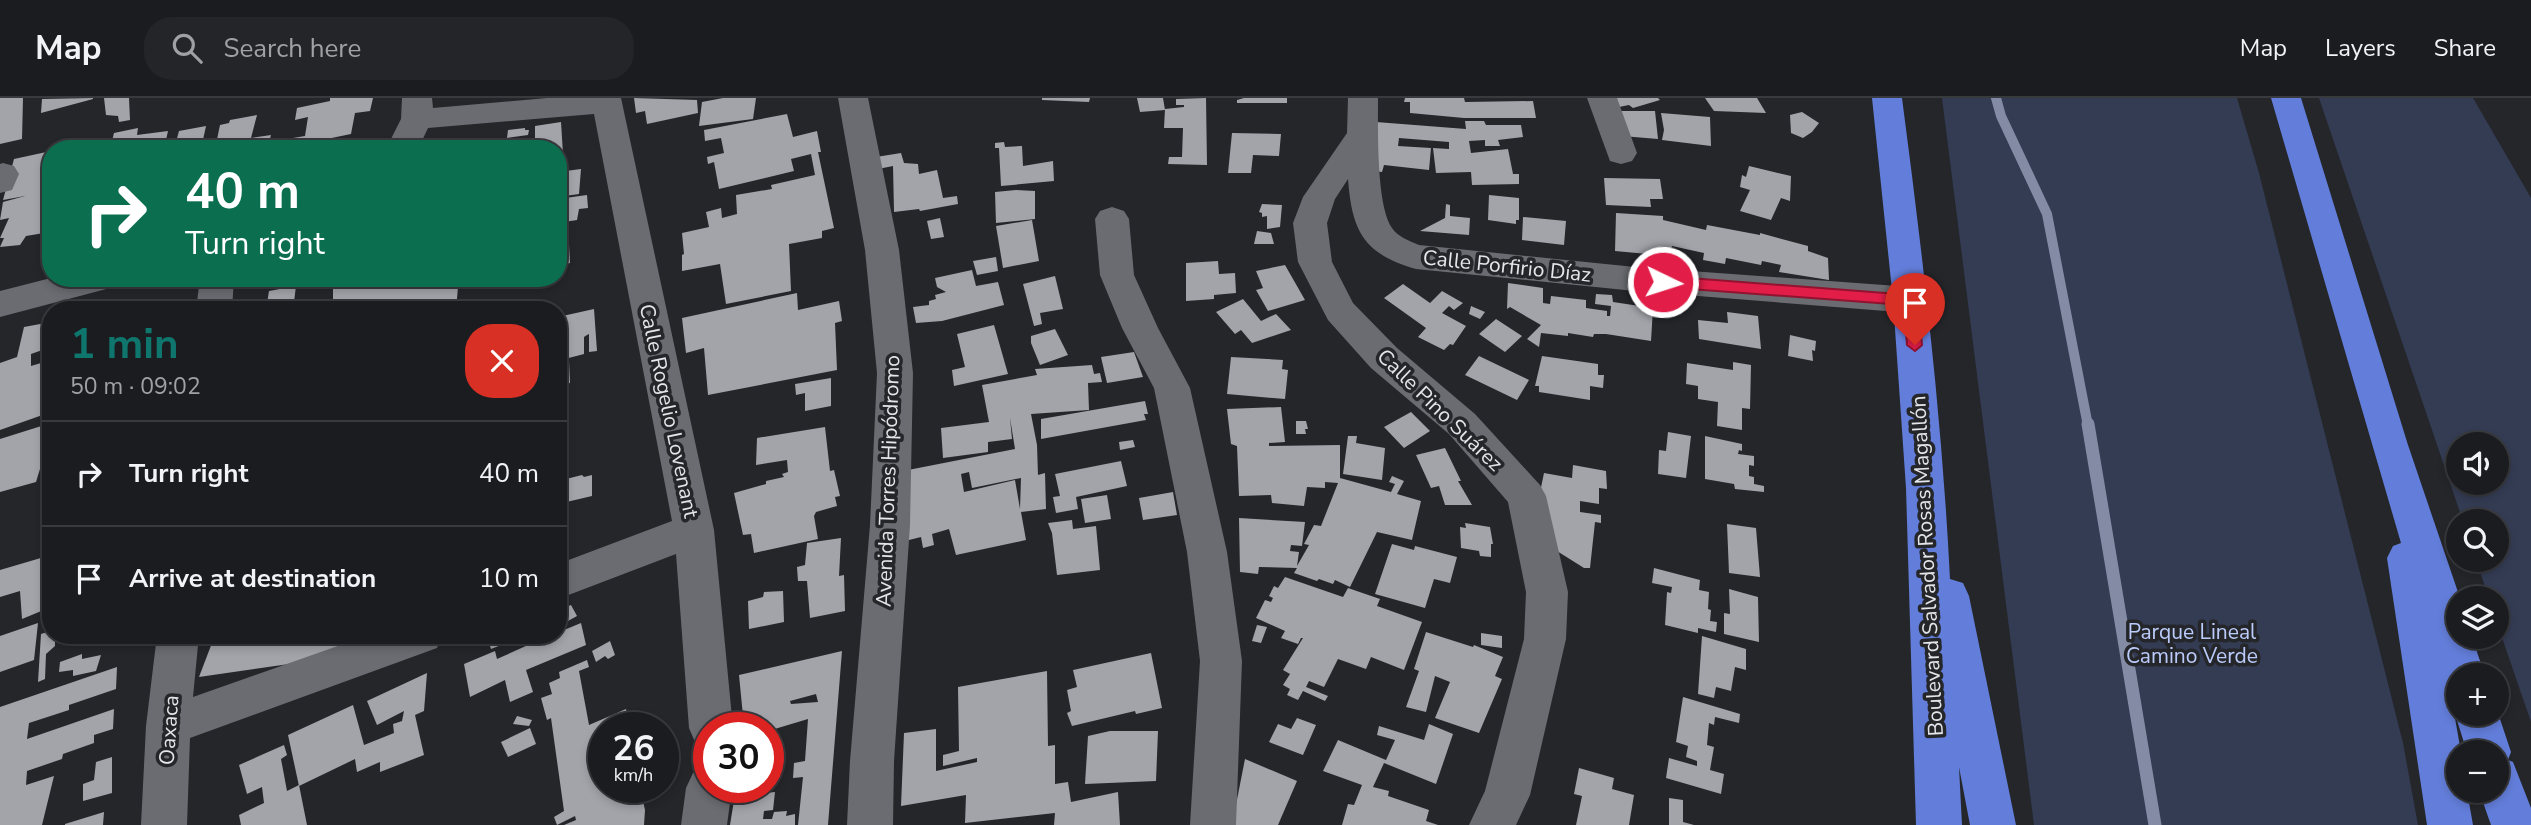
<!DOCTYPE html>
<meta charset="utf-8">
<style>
:root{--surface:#1b1c20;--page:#242529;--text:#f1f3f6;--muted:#a0a1a5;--line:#393a3e;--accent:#0f766e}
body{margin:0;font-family:"Nunito Sans",sans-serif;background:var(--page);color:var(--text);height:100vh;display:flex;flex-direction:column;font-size:26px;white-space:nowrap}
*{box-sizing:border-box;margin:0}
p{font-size:23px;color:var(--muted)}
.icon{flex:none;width:38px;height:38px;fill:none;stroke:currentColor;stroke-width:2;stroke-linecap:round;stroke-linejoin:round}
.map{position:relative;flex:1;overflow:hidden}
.panel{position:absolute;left:42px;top:203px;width:525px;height:343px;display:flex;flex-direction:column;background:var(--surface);border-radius:28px;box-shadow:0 4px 10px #0003,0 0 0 2px var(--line)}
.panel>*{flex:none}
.guide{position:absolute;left:42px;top:42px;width:525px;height:147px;border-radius:28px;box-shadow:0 4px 10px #0003,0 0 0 2px var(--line);background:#0b6e4f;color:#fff;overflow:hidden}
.tools{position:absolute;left:2446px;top:334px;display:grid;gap:14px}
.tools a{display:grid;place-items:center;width:63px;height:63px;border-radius:50%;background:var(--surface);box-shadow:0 4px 10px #0003,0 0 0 2px var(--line);font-size:35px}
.speed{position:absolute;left:588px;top:614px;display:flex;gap:14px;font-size:35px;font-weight:700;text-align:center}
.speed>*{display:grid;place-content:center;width:91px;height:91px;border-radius:50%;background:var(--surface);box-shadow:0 4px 10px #0003,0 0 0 2px var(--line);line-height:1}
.speed small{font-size:18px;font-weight:400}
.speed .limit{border:10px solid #d22;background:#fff;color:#111}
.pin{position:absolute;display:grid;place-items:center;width:60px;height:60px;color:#fff;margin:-72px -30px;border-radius:50% 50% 50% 0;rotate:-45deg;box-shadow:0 0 7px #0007}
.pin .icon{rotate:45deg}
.me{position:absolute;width:77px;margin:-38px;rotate:94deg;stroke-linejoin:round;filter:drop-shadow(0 0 5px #0008)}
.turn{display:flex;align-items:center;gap:24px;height:147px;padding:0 28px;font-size:32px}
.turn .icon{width:91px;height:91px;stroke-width:2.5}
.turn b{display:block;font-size:49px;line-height:60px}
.round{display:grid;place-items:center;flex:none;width:74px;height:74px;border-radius:28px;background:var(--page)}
.head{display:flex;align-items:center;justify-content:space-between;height:119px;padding:0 28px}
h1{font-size:42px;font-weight:700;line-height:52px;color:var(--accent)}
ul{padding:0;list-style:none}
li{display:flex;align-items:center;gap:21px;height:105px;padding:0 28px;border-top:2px solid var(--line)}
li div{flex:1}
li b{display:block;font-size:26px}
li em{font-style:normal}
header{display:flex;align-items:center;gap:42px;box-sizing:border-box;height:98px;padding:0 35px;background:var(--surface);border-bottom:2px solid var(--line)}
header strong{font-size:33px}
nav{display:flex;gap:38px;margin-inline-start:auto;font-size:24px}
.search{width:490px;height:63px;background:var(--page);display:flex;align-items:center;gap:18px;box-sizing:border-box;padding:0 24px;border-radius:28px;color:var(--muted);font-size:26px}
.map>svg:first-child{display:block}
.green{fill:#343c54;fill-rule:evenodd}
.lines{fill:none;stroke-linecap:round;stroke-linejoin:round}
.stream-far1{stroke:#838ca4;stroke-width:10}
.stream{stroke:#838ca4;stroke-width:13}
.building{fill:#a2a4aa;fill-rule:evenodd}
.minor{fill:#6a6c71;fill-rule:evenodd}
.highway{fill:#637eda;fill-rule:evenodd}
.route{fill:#e11d48;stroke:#92132f;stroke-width:2}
.labels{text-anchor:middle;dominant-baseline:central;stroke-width:7;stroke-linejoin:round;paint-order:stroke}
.street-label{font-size:21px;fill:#e5e6e9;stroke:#24262a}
.park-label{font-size:21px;fill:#bbcbfb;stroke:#24262a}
</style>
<header>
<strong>Map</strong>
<div class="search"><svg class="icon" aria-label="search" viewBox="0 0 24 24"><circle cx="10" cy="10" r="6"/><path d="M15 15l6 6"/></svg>Search here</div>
<nav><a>Map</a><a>Layers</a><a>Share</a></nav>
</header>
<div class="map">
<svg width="2531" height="727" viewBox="0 0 2531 727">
<rect width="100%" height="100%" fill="#24262a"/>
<g class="green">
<path d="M1942,0h295l22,75 144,570 15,82h-384z"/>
<path d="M2319,0h154l58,100v524l-34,-99v-25h-8l-13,-38h21v-38l-34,-1zM2459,346h38v39h-38z"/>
</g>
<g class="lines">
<path class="stream-far1" d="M1996,0l5,18 46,98 41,212"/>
<path class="stream" d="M2088,326l67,401"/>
</g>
<g class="building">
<path d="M0,0h23l-1,41 -22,5z"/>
<path d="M93,0v1l-52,14 1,-14z"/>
<path d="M104,0h25l1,22 -11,2 -1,-6 -12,-1z"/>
<path d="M330,0h43l-3,13 -15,2 -4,21 -34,7 1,-3 -12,2 -2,9h-89l5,-24 9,-2 1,-3 27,-5 -6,23 20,-3 -2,7 36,-6 3,-19 -13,3 2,-12 33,-7z"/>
<path d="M634,0l63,2 1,13 -51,11 -2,-13 -9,2z"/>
<path d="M723,0h33l-3,21 -54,7 3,-24z"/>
<path d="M1042,0h48l-1,4 -47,-2z"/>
<path d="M1137,0h26l2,12 -25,2z"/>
<path d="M1206,0l1,67 -39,-1 1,-7h13l1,-29h-19l1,-19 19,-2v-2h-8v-6z"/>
<path d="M1244,0h43v5h-50v-3z"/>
<path d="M1405,0h59l1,4 68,-1 3,17h-72l-54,-5v-11h-6z"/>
<path d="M1608,0h50l2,2 -27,8 -4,-3 -15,3z"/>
<path d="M1705,0h52l9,15 -52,-2z"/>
<path d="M1620,13h35l3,28 -36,-3z"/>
<path d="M1802,14l17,11 -7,9 -9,6 -12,-5 -1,-18z"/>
<path d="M1661,15l49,4 1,29 -49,-6 2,-10z"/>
<path d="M787,16l6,23 24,-6 4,21h-3l16,76 -12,3v7l-33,6 2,47 -65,13 -6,-40 -38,7v-16l2,-1 -2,-21 27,-6 -3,-15 15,-4 1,10 15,-4 -1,-19 36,-6 -1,-4 44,-10 -4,-21 -20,5 3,12 -75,18 -5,-27 -6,2 -1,-7 17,-4 -3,-15 -16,3 -1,-11z"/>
<path d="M1465,23h19l2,4h35l2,12 -25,3 2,6h-15v-6l-16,1 2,12 37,-4 5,25h6v10l-47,1 -1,-13 -35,1 -3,-25 16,1v-7l-50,-4 -1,8 33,2 -2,22 -45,-5 -2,7 -8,-1 2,-49 90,7z"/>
<path d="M561,24l2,32 -5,1v-6h-23v-23z"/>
<path d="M206,28l-5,23h-27l5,-18z"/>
<path d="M138,30l-1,7 31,-4 -4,18h-90l38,-8 2,-8z"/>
<path d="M525,30v2h4l-1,5 -21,3 1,-8z"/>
<path d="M1232,35l49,1 -2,22 -26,-1 -2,18h-23z"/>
<path d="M439,42l-3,9h-15l1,-7z"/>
<path d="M531,44l-2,7h-35v-2z"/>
<path d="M1004,44l1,5 17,-1 1,20 30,-5 1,20 -53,5 -2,-38h-4v-5z"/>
<path d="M51,53v66l-7,16 -18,3 -6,9 -20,2 4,-9h-4l9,-20 -9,2 3,-18 22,-6 -22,4 11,-41z"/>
<path d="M901,55l3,10 14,1 1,10 18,-4 6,28 14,-2 1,8 -38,7 -1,-2 -25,3 -1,-46 -15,3 -2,-12z"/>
<path d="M1749,68l42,10 -1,25 -9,-3 -10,22 -31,-9 10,-21 -10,-3 2,-12 4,2z"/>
<path d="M581,71l-2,25 -21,3v-25z"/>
<path d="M1604,80l56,1 3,20h-13l1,8 -45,-2z"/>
<path d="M1016,92l19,1v28l-39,4 -1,-31z"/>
<path d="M587,97l1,13 -9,1 -2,11 -19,3v-24z"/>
<path d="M1489,97l30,3v22h-3v4l-28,-4z"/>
<path d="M1262,106l20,1 -2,22 -13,2v-13l-5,1v-4l-3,-1z"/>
<path d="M1446,106l4,1v11l20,2 -1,17 -49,-4 25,-13z"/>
<path d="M1616,115l47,3v4l43,10 1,-5 53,10v-2l48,13v5l20,7 1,22 -50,-8 2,-7 -19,-4 -1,4 -35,-7 -1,6 -22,-4 1,-7 -32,-7 -3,10 -54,-5z"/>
<path d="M1523,119l43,4 -2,24 -42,-5z"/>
<path d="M940,120l4,19 -13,2 -4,-18z"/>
<path d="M1032,122l7,41 -36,7 -7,-42z"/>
<path d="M1257,133l14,2 3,11h-20z"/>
<path d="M569,147l1,18 -12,3v-19z"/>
<path d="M996,159l2,14 -21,4 -4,-14z"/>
<path d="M1218,163l1,13 16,-1 1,20 -22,2v4l-28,2v-38z"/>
<path d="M1285,167l20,35 -37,11 -12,-21 7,-2 -7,-17z"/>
<path d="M972,172l4,16 22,-4 6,23 -62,16 -26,2 -3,-16 16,-2v-4l7,-2 -1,-4 11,-3 -9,-5 -2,-9z"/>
<path d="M1055,178l8,33 -23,4 2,11 -8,2 -11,-42z"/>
<path d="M347,180h101v11l10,-2 -2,23h-123v-29z"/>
<path d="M500,180h31v4l-31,6z"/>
<path d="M1508,185l35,5v15l7,1 1,-8 35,4v8l21,3v5h3l1,-10 -16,-2 1,-10 16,1 1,7 40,6 -2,33 -45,-7h-12l-1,3 -25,-4v3l-27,-3 -2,14 -12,-8 14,-14 -31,-18 -3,2z"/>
<path d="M1403,186l27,19 12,-12 21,12 -9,7 -5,-4 -7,7 24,13 -13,19 -3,-1 -6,6 -26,-13 8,-9 -42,-30z"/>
<path d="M296,188l-3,24h-27l3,-19z"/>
<path d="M797,195l1,17 41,-9 3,20 -7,2 2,47 -129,25 -4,-47 -18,5 -4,-35z"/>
<path d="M1243,201l18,22 15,-7 15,16 -39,13 -11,-13 -6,4 -19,-22z"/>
<path d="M1471,208l14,6 -5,7 -11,-5z"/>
<path d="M594,211l3,42 -8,1v-18l-2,1 -3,2v17l-23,6 -3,-3v-40z"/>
<path d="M1727,214l31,4 3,33 -62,-10 -1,-19 30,3z"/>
<path d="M1496,221l26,17 -17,16 -26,-18z"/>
<path d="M51,224v25l-20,7v12l20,-6v52l-51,18v-67l17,-6 7,-30z"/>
<path d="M994,227l14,49 -54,12 -2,-16 13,-3 -8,-33z"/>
<path d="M1055,231l13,26 -28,10 -9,-22v-7z"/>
<path d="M1790,237l26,6 -1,10 -3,-1 1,11 -25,-5z"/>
<path d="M1134,254l9,25 -36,6 -6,-26z"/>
<path d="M1479,258l50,24 -12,20 -52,-25z"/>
<path d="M1542,258l56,8v11h6l-1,13 -13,-2v14l-51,-8v-6h-4z"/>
<path d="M1231,259l52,3 -1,9 6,1 -3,29 -58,-5z"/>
<path d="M569,263l1,22 -12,2v-22z"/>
<path d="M1733,264l18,3 -1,44 -8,-1v22l-25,-4 1,-24 -20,-3v-13l-12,-2 1,-21 46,7z"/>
<path d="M1092,267l2,9 6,-1 2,9 -14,1 1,27 -58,4 6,31 1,30 7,-2 1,36 -25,3 5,28 -70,15 -7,-26 -17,5 2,11 -11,3 -2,-11 -12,3 -6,-69 112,-22 -5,-31 2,21 -24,3v10l-45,6 -2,-30 48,-6 -7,-37 55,-10 -2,-6zM969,374l3,16 49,-10 -1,31 -5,-29 -51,12 -3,-18z"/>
<path d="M831,280v28l-26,5v-18l-9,2 -1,-11z"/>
<path d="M1145,303l3,13h-4l2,6 -105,19v-20z"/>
<path d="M1281,309l4,35 -16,1v3l71,-1v33l51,14 4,-8 -6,-2 3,-6 12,5 -7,13 24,7 -9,39 -35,-8 -27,55 -15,-7 -2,4 -14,-5 -2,2 -23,-8 3,-5 -38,-1 -1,7 -18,-2 -1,-54 66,4 -3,24 -11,-1 -1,6 9,1 -2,14 12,-21 -5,-1 10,-19 7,1 17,-43 -13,-1v6l-18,-1 -3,19 -32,-3 -1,-8 -32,1 -2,-50 -6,-2 -4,-35z"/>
<path d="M1411,314l19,19 -26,17 -20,-21z"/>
<path d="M1296,323h10l2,8h-3l1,5h-10z"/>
<path d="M51,325v10l-15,49 -36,10v-53z"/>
<path d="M825,329l5,44 4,-1 6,26 -5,1 2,9 -21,6 -2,4 4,23 -64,14 -3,-19 -8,1 -9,-42 32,-9v-3l18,-4 -2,-3 6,-2 -1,-12 -31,5 1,-27z"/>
<path d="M1668,334l23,4 -5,42 -28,-4 1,-24 7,1z"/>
<path d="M1348,338h9l-1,7 29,5 -3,32 -39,-6z"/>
<path d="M1705,338l37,8v7l-3,-1 -1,4 16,2v10l-5,-1v11l5,1v7l10,2v6l-29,-3 -1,-5 -29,-5z"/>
<path d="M1133,342l2,7 -15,3 -1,-8z"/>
<path d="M1445,350l16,33h-3l14,24h-27l-6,-19 -8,2 -15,-33z"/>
<path d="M1121,363l6,25 -51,11 2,12 -22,4 -3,-16 7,-1 -5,-22z"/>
<path d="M1573,367l33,6 1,18 -8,-1v16l-19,-3v11l21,3v8l-6,-1 -5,46h-6l-35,-22 -11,-44 6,-29 28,5z"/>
<path d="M582,377l2,2 8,-2v21l-34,8v-23z"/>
<path d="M1173,394l4,23 -34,5 -4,-22z"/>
<path d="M1107,397l4,24 -26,4 -4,-24z"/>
<path d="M51,403v25l-10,2 4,-25z"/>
<path d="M1072,422l1,9 23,-3 4,44 -43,5 -5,-42 -4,-10z"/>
<path d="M1465,425l25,4 3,17h-2v13l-11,-1 -1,-5 -18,-3 -1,-21 6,1z"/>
<path d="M1727,426l29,4 4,49 -31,-4z"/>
<path d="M841,440l-2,38 5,-1 1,36 -35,7 -3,-37h-9l-1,-14 8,-2 2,-22z"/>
<path d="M1392,446l22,6 1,-4 42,11 -7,26 -16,-4 -9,29 -50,-14z"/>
<path d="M51,457v52l-29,12 -2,-28 -20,6v-27z"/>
<path d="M1654,470l46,12 -1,10 10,2 -1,17 3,1 -1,11 7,1 -1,10 -18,-4v5l-33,-8 2,-33 4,1 1,-6 -20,-4z"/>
<path d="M1285,479l58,20 5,-9 32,11 -3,7 45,16 -18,48 -33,-13 -5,12 -28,-10 -14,28 -15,-6 -3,6 22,9 -3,5 -22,-10 -5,9 -11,-5 3,-6 -7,-4 7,-11 -7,-4 20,-32h-2l-3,6 -17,-6 4,-7 -29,-13 9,-18 6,2 2,-4 -4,-2 5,-10 4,2z"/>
<path d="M1729,491l29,8 1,45 -35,-8v-21l6,1z"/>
<path d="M783,493l1,31 -35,7 -1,-28 15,-4 1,-5z"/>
<path d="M571,507l6,11 -9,5 -2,-3 -5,3 3,9 17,-7 5,22 -60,25 7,22 -23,10 -5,-22 -35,17 -6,-33 31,-13 2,8 40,-18 -2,-6h23v-20l5,-2 -2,-4z"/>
<path d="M38,525l-4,37 -34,12v-36z"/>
<path d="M1257,527l10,2 -6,16 -9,-2z"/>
<path d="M50,533v5l5,-1v11l-9,8 -1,25 -7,3 3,-48z"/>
<path d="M1426,534l47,15 1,-2 29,12 -8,19 7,3 -23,54 -44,-15 15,-36 -15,-6 -9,36 -20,-5 13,-36 -5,-2z"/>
<path d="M1481,535l21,3v12l-21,-3z"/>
<path d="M215,537h143l-6,20 -153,22z"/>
<path d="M507,537l2,7 -18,7 -2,-6z"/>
<path d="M1702,538l44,13v21l-11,-3 -4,24 -15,-4 -2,11 -16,-4z"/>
<path d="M610,543l5,14 -7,4 -3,-3 -9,6 -4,-11z"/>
<path d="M842,553l-14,174h-30l5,-48 -10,1 1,-15 11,-2 3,-42 -40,12v-3h-14v-15l-11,3 -4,-41zM816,596l2,8 -27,2 -1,-3z"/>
<path d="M1151,555l11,55 -26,6 -1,-3 -63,15 -5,-13 4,-2 -4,-21 10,-3 -4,-17z"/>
<path d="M82,556v5l19,-4 -5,16 -23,5v-6l-14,2 1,-10z"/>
<path d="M587,562l2,7 -10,4 10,54 37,-16 3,19h-25v60h36l5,22 -1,15h-80l12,-5 -1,-4 -18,9 -3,-8 10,-6 -13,-93 -4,2 -6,-22 11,-4 -3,-11 11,-5 -1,-6z"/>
<path d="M117,569l-1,22 -47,16v5l-40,13 -2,16 87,-30 -1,20 -19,6v8l-31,11 -1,5 -35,12 -1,14 28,-9 -12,49h-42v-118z"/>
<path d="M1047,573l1,75 7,-1v39l13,-2 3,20 47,-10 2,33h-66l1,-12 -90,10 1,-28 -65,11 3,-73 32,-4v42l41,-9v-4l-34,8v-11l16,-4 -1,-64z"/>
<path d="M427,575l-3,38 -9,4 9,40 -44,17v-10l-23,10 -2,-13 -56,27 -11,-51 65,-30 11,40 30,-12 -1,-9 9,-3 2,-10 -27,14 -10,-24z"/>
<path d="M1683,599l57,17 -1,9 -24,-6 -1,8 -5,-2 -2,22 7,2 -4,23 14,4 -3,20 -55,-16 3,-20 28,8v-5l-11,-4 2,-11 -12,-4z"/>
<path d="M517,618l15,4 -3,6 -16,-2z"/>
<path d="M1297,620l19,7 -13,30 -34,-13 9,-18 13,5z"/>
<path d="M1429,626l24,10 -17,50 -52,-21 -11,24 16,4 -1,5 41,14 -3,11 12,4h-96l6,-21 6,1 8,-20 -39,-14 15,-31 48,20 9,-20 -18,-5 2,-9 45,14z"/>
<path d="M530,630l6,16 -28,13 -7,-15z"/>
<path d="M1110,633h48l-2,50 -71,3 3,-48z"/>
<path d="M284,647l3,10 -6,4 6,32 12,-6 8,40h-66l-2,-10 25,-12 -2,-16 -15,7 -8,-29z"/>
<path d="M112,659v36l-29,8v-17l11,-4 2,-18z"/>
<path d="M1245,661l52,22 -19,44h-46z"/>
<path d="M1579,670l35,10 -2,11 22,6 -5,30h-53l6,-29 -8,-2z"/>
<path d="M736,690h30l-1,5 10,-1 -2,18 -9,1 -1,8h9l2,-7 13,-1 -1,5 9,-2v11h-65z"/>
<path d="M1669,700l14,2v22l11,3h-25z"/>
<path d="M104,714l-1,13h-38v-1z"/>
</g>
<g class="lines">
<g class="minor">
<path d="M402,0h30l1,10 114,-10h74l93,432 19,198h-24v19l-14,-5 -6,-14 -13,-174 -118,45v-35l114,-43 -78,-407 -166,14 -10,21h-32l15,-30z"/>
<path d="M838,0h30l31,152 14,123 -3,152 -16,236 -1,64h-46l3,-64 20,-236 7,-152 -12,-123z"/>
<path d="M1348,0h30c0,29 -2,108 14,130 6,9 18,13 27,17l216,22 276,20 12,4 6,9 -6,9 -12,4 -276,-22 -219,-22c-52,-15 -64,-37 -68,-90l-13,20 -8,24 5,39 21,41 44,45 78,66 65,71 6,11 22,96 -2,47 -36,156 -14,30h-47l16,-34 39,-152 2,-47 -18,-90 -59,-68 -78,-66 -43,-48 -30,-58 -5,-39 10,-26 44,-64z"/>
<path d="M1587,0h30l20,55 -5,8 -11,3 -11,-3z"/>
<path d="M3,65l11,3 5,8 -7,16 -12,3v-29z"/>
<path d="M1112,109l12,4 5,8 5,56 24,53 32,60 37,164 15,109 -6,164h-46l10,-164 -13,-109 -33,-164 -32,-60 -22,-53 -5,-56 5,-8z"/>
<path d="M51,180h68l-5,9 -114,30v-26z"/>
<path d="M200,180h34l-2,32h-36z"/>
<path d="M157,537h42l-6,62 176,-62h74l-6,13 -247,90 -3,87h-46l5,-99z"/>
<path d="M709,669v21h23l-5,37h-46l5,-37 7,-15z"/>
</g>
<g class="highway">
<path d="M1872,0h30c21,160 40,320 48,481l13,4 6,13 47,229h-46l-11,-58 3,58h-46l-10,-337 -13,-188z"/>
<path d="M2271,0h30l107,347 52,153 -1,39h13l13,39h-26v17l-9,-3 11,62 -2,39h8l6,34h-46l-40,-267 6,-12 8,-3z"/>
<path d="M2459,608v8h38v-4l14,42 -3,8 5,2 18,46v17h-40l-12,-34h18v-39h-30l-12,-38z"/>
</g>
</g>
<path class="route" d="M1663,178l248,19 7,5 4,45 -7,6 -8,-6 -3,-40 -241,-18 -7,-5z"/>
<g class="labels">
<g class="street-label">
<text transform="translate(1507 168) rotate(6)">Calle Porfirio Díaz</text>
<text transform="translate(1440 312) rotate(44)">Calle Pino Suárez</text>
<text transform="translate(669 313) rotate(78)">Calle Rogelio Lovenant</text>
<text transform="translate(888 383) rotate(-88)">Avenida Torres Hipódromo</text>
<text transform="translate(1927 468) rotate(-93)">Boulevard Salvador Rosas Magallón</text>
<text transform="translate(169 632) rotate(-86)">Oaxaca</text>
</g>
<g class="park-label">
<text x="2192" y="534">Parque Lineal<tspan x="2192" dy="24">Camino Verde</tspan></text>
</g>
</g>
</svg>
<div class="tools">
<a><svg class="icon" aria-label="sound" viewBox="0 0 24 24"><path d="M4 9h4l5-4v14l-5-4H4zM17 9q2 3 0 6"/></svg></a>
<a><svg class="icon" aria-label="search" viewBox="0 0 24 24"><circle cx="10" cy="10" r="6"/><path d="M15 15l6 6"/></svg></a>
<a><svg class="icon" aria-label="layers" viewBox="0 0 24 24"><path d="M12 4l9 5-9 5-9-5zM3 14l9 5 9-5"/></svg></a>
<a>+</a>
<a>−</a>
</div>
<div class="speed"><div>26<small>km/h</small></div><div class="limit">30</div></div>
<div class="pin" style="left:1915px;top:247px;background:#d93025"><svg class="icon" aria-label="arrive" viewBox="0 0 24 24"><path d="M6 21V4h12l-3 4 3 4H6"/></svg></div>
<svg class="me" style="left:1663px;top:184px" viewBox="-20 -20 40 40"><circle r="17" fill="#e11d48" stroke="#fff" stroke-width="3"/><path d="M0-11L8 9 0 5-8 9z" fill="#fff"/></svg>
<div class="guide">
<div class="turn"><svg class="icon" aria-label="right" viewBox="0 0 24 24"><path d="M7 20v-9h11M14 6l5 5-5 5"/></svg><div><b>40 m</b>Turn right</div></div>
</div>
<section class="panel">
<div class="head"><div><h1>1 min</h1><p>50 m · 09:02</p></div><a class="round" style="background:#d93025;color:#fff"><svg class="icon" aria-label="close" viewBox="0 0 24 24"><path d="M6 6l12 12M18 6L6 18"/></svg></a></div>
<ul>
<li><svg class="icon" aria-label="right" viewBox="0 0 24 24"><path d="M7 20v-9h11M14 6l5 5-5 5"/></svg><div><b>Turn right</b></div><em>40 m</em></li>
<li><svg class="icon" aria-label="arrive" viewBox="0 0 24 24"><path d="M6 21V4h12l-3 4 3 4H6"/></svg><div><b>Arrive at destination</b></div><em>10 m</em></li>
</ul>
</section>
</div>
